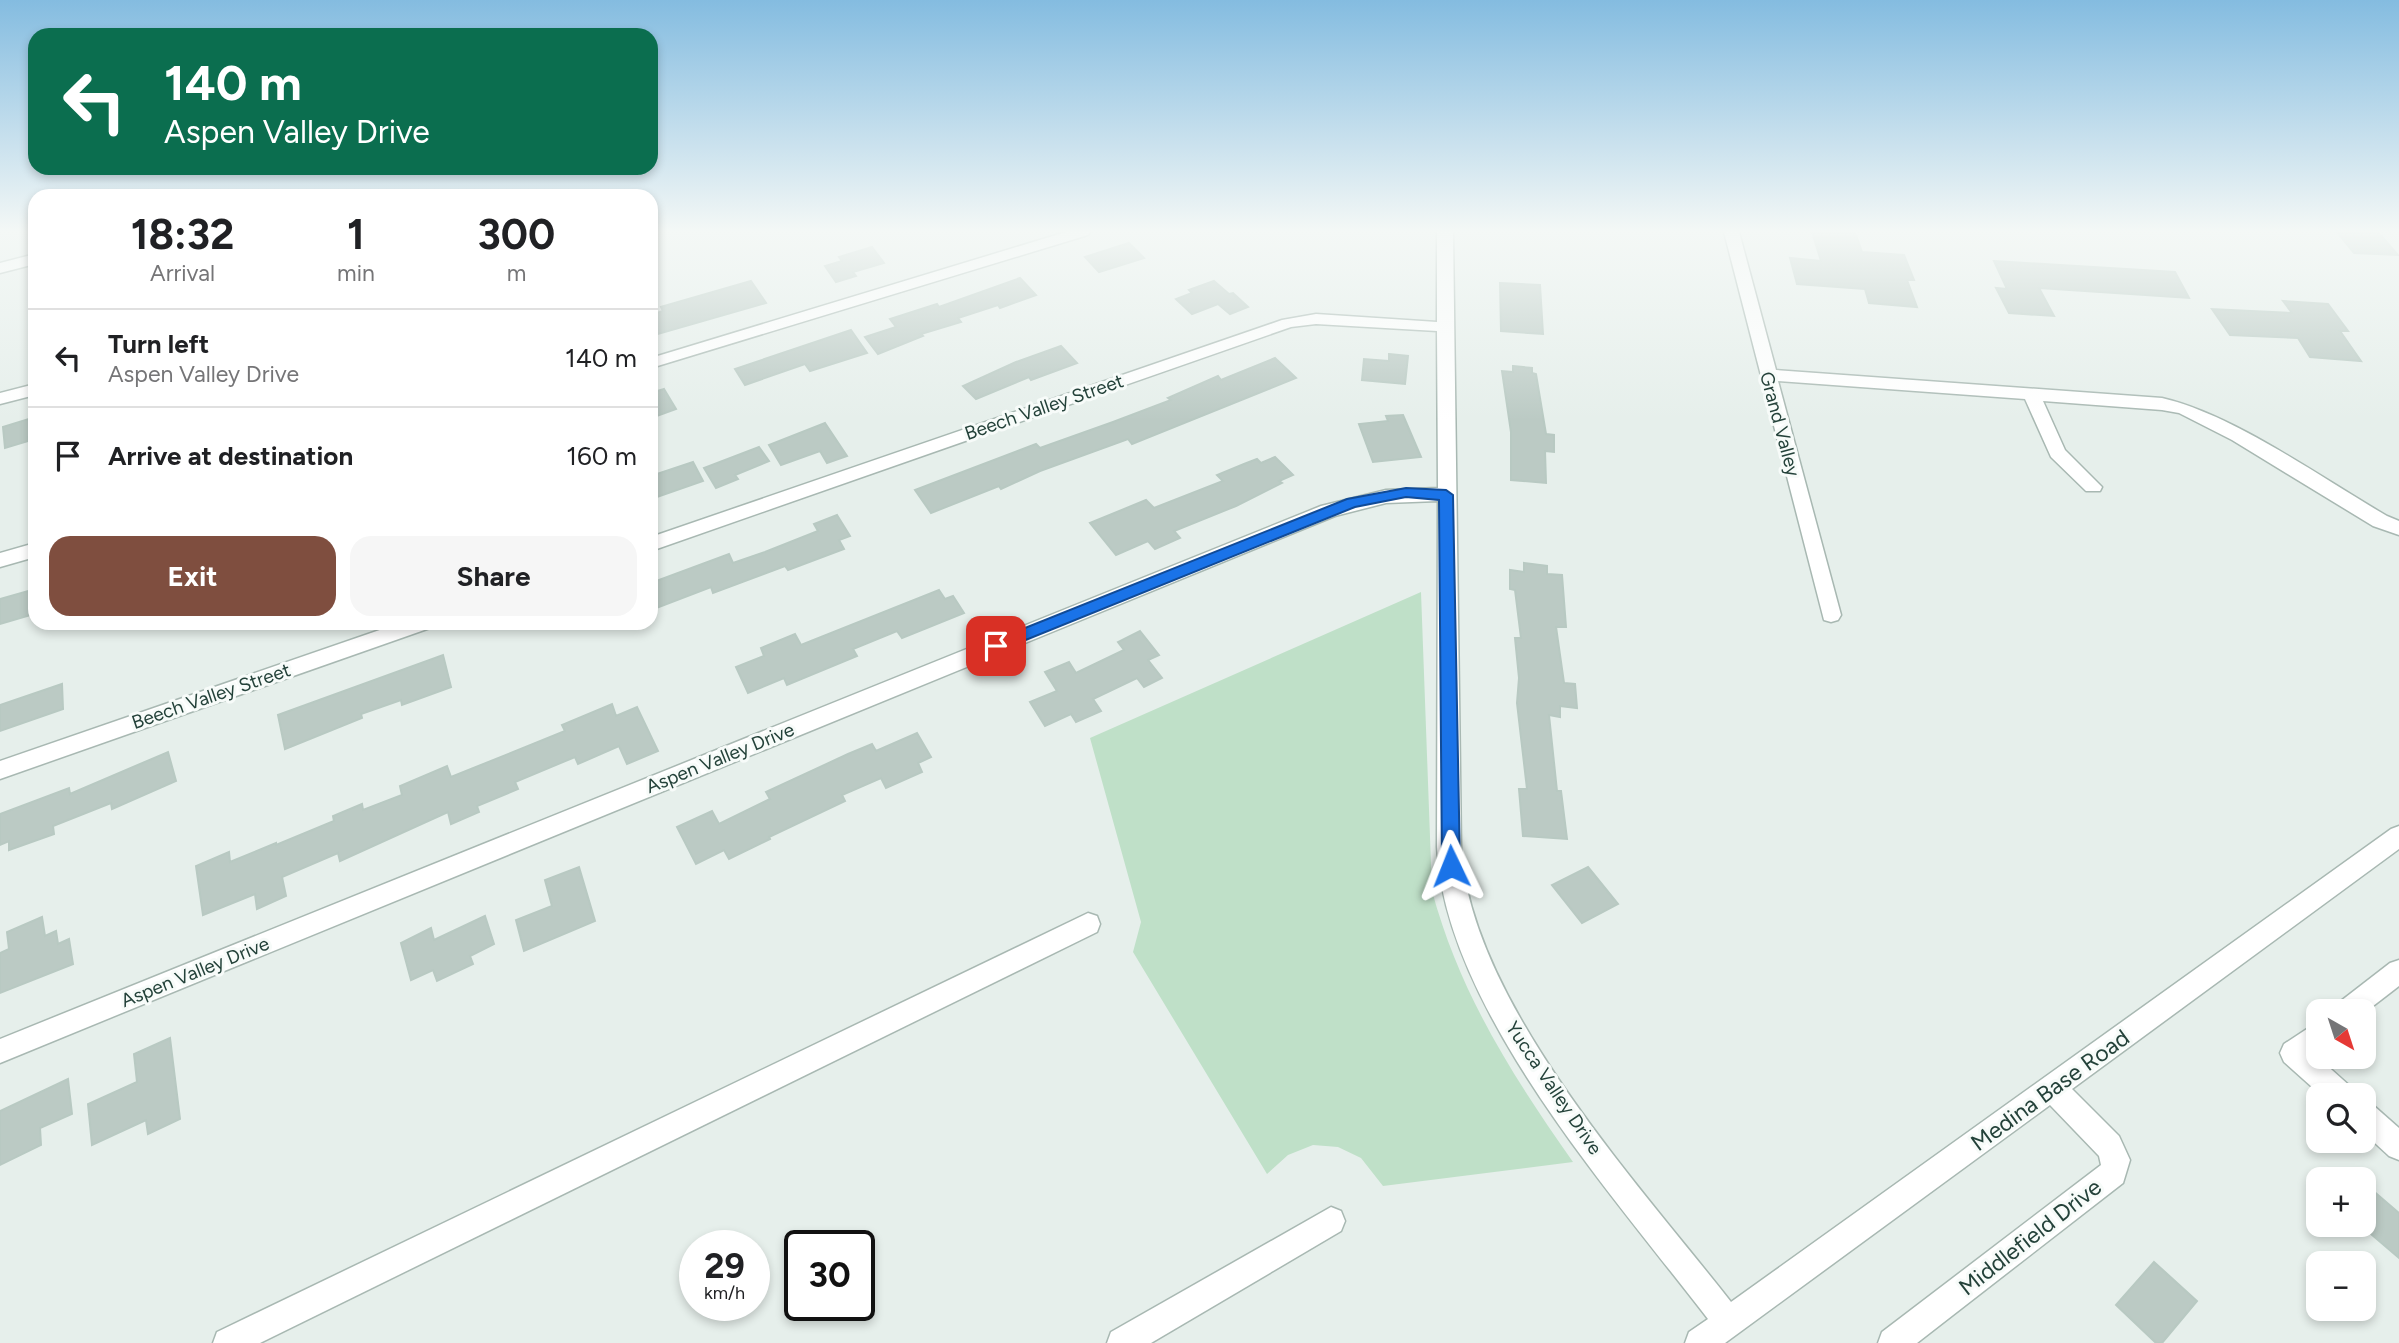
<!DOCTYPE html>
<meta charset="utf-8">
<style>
:root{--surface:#fff;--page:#f6f6f6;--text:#202124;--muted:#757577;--line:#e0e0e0;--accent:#7f4e3f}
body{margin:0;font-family:Figtree,sans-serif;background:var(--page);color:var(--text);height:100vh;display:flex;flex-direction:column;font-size:26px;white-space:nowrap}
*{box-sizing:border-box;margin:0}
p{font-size:23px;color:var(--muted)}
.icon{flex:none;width:38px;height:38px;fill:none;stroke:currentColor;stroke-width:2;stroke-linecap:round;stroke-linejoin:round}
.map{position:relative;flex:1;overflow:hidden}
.panel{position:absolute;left:28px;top:189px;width:630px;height:441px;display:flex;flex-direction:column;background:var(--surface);border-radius:21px;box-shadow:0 4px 10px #0003}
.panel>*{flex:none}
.banner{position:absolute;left:28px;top:28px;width:630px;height:147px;border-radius:21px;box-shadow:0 4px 10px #0003;background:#0b6e4f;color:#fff;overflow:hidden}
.needle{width:46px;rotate:141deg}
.tools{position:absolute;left:2306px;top:999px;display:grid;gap:14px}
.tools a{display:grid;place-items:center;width:70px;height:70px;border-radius:14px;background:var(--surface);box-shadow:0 4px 10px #0003;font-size:35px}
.speed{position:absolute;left:679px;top:1230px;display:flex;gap:14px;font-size:35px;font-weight:700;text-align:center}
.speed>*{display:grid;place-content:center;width:91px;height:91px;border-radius:50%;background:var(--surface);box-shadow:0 4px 10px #0003;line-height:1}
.speed small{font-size:18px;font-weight:400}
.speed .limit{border:4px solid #111;border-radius:10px;background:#fff;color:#111}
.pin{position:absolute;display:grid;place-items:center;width:60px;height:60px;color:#fff;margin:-30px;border-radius:14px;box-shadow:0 4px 10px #0006}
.me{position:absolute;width:77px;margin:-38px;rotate:358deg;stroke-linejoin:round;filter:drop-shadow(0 0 5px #0008)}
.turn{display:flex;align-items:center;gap:24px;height:147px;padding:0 21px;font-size:32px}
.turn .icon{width:91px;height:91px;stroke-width:2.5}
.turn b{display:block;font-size:49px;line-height:60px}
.eta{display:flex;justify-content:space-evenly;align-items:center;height:119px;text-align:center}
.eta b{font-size:42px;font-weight:700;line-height:49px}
.button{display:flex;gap:14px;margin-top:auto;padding:14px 21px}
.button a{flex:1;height:80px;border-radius:21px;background:var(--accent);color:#fff;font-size:28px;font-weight:700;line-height:80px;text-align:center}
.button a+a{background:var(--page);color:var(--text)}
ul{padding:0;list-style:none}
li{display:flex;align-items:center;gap:21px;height:98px;padding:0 21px;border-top:2px solid var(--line)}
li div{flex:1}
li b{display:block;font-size:26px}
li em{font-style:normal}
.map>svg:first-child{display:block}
.green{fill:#bfe0c8}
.building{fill:#bbcac4;stroke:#b8c9c2;stroke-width:2}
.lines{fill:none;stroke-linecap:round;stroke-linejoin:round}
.minor-casing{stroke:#a8b8b2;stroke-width:3}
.minor{fill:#fff;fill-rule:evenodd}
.route{fill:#1a73e8;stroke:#114b97;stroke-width:2}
.labels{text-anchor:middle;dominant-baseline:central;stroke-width:6;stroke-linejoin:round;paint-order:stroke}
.street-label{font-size:19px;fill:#24423a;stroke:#f7fbf9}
.near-street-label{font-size:23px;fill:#24423a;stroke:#f7fbf9}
</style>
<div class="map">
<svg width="2399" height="1343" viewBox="0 0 2399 1343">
<rect width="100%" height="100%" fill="#e6efeb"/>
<path class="green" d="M1421,592l11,299c28,103 80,184 141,271l-190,24 -22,-28 -23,-11 -25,-2 -25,10 -21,19 -134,-222 8,-30 -51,-184z"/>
<g class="building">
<path d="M1812,232h43l7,20 42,3 10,25h-7l10,27 -48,-4 -4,-14 -68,-5 -7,-26 31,3z"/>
<path d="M2337,232l42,1 19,22 -44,-2z"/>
<path d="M1129,243l15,15 -45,14 -14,-15z"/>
<path d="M872,247l12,16 -31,9 3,4 -20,6 -11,-16 17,-5 -3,-4z"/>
<path d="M1994,261l181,11 14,26 -150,-10 15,28 -45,-3 -13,-25 11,1z"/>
<path d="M1020,278l16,17 -36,13 -2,-3 -40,13 3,4 -40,12 2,2 -45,18 -13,-17 31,-10 -6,-8 47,-15 2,3z"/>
<path d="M751,281l15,22 -115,33v-21l12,-4 -2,-4z"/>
<path d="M1214,281l15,13 4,-1 15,14 -18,7 -12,-10 -26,10 -16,-15 16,-6 -3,-3z"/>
<path d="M1500,283l40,2 3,49 -42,-3z"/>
<path d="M2283,301l45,3 20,27h-8l21,30 -51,-4 -12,-19 -68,-3 -18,-26 80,4z"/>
<path d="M851,330l16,23 -57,18 -5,-7 -60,21 -10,-16z"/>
<path d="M1061,346l16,17 -46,17 -2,-3 -53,22 -13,-13 53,-24z"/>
<path d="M1389,354l19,2 -3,28 -43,-4 2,-21 25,2z"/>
<path d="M1275,358l21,20 -164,66 -4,-5 -88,32 -39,18 -2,-3 -68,27 -16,-23 121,-46 4,4 73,-26 58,-22 -3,-2 50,-22 3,4z"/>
<path d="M1513,366l19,2v5l4,1 10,60 8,1v17l-9,-1 1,32 -35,-3v-48l-9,-61 11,1z"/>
<path d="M664,389l12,20 -25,9v-25z"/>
<path d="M1403,415l18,42 -48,5 -14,-38 29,-3 -2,-5z"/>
<path d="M35,417v18l-7,2v4l-23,7 -2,-21z"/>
<path d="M825,423l22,33 -20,7 -7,-12 -39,14 -12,-20z"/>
<path d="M759,447l10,14 -34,14 3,4 -22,9 -12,-20z"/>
<path d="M1275,457l18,18 -14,6 3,2 -46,23 -62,25 6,7 -25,11 -7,-8 -32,14 -26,-32 56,-23 8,8 69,-27 -6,-6 27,-11 13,-5 4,4z"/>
<path d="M693,462l10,19 -52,18v-23z"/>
<path d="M837,515l13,21 -11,4 5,9 -56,21 -3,-4 -72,27 -2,-6 -60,23v-27l78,-29 4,9 32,-11 53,-21 -4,-7z"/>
<path d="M1524,563l23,3v8l15,1 4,52h-10l8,56 11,1 2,24 -17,-2v11l-11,-2 8,76h4l6,48 -44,-3 -4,-47h8l-10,-86 2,-25 -4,-40h6l-6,-48 -5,-1v-19l14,2z"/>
<path d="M35,589l-1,25 -34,10v-25z"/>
<path d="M939,590l6,9 8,-3 11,17 -62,25 -5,-7 -44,18 4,7 -70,29 -3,-7 -36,15 -12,-26 28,-11 -3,-8 34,-14 6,11z"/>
<path d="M1140,631l19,24 -11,5 14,18 -18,9 -7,-9 -44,21 8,12 -25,11 -5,-8 -26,12 -15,-24 27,-11 -12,-19 24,-10 7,11 48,-23 -6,-8z"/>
<path d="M443,655l8,32 -49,18 -1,-5 -40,14 1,4 -77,31 -7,-34z"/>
<path d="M62,684l1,25 -63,22v-26z"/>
<path d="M612,704l4,12 21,-9 21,44 -31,13 -8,-18 -41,18 -3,-7 -60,25 3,7 -41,17 2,6 -28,12 -3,-12 -108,49 -2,-8 -56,24 4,19 -29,13 -2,-15 -52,21 -7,-49 33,-14 1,10 46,-19v2l58,-24 -1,-5 29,-12 1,6 39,-15 -2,-9 47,-20 4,11 15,-6 99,-40 -3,-6z"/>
<path d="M917,733l14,24 -13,6 4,9 -36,16 -5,-10 -39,17 3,6 -76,36 1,2 -41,20 -5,-9 -28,14 -19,-37 35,-16 7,13 51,-25 -4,-7 82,-38 24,-10 4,7z"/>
<path d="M168,752l8,29 -64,28 -1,-6 -58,23 1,8 -45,16v-9l-9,4v-31l69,-26 1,6z"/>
<path d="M579,867l16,54 -71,30 -8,-31 36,-14 -7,-26z"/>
<path d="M1588,867l30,37 -36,19 -30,-38z"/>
<path d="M485,916l9,28 -24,12 3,8 -36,17 -4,-11 -22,10 -10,-37 30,-15 3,12z"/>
<path d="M42,917l3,19 11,-5 2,13 11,-5 4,25 -73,29v-40l9,-4 -2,-17z"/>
<path d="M170,1038l10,81 -32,15 -2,-14 -54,25 -4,-41 49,-22 -3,-28z"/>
<path d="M68,1079l4,35 -32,14 1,17 -41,20v-54z"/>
<path d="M2364,1183l35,30v45l-35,-30z"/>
<path d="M2154,1262l43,39 -35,42h-6l-40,-38z"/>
</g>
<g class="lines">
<defs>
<g id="minor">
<path d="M1066,232h24l-2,3 -437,133v-10z"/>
<path d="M1437,232h16l8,615c9,155 177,336 270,455l660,-473 8,-3v23l-327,240 47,47 11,24 -7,23 -206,160h-39l4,-11 219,-167 -2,-9 -49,-51 -325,238h-40l4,-11 19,-13c-95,-124 -264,-312 -271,-472l1,-346 -52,2 -51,13 -1335,547v-24l1321,-533 65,-16 52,-2 -1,-157 -121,-7 -25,3 -640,224v-14l631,-217 34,-6 121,8z"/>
<path d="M1724,232h15l37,138 386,28c73,17 159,80 225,118l12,5v14l-26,-9 -141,-86 -53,-27 -17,-3 -119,-9 22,49 37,37 -2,4h-14l-35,-34 -26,-58 -247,-18 63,234 -3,5 -7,2 -7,-2z"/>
<path d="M35,254v10l-35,9v-10z"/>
<path d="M35,384v11l-35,9v-11z"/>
<path d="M35,543v14l-35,10v-14z"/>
<path d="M400,623h33l-3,5 -430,151v-18z"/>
<path d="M1088,913l9,3 3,8 -3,8 -837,411h-47l4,-11z"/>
<path d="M2399,960v26l-35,27 -31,-1 4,-8 53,-41z"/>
<path d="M2319,1021v28l-6,4 38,34 4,9h-33l-38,-34 -4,-9 4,-9z"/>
<path d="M2364,1102l10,4 25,22v32l-10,-4 -25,-23z"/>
<path d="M1331,1207l10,4 4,10 -4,10 -190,112h-44l4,-11z"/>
</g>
</defs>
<use href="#minor" class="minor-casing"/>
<use href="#minor" class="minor"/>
</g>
<linearGradient id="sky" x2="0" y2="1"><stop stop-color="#84bce0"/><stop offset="0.55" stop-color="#f4f8f6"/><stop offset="1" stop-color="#f4f8f6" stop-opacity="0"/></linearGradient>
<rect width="2399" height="420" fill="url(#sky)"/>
<path class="route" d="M1406,488l40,2 7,5 7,371 -3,6 -6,2 -7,-2 -2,-6 -3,-366 -33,-3 -51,10 -354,143 -5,2 -8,-6 2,-4 357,-143z"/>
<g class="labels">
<g class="street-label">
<text transform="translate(1044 407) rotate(-19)">Beech Valley Street</text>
<text transform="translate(1780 424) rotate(75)">Grand Valley</text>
<text transform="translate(211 696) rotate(-19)">Beech Valley Street</text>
<text transform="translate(720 758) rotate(-22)">Aspen Valley Drive</text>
<text transform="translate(195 972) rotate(-22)">Aspen Valley Drive</text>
<text transform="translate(1554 1088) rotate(56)">Yucca Valley Drive</text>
</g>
<g class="near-street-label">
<text transform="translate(2050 1090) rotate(-36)">Medina Base Road</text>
<text transform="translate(2030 1237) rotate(-38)">Middlefield Drive</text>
</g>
</g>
</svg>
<div class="tools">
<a><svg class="needle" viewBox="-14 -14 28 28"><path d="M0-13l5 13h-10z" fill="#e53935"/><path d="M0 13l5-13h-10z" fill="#757577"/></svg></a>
<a><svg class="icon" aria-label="search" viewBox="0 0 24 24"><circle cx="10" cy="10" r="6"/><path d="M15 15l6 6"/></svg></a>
<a>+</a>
<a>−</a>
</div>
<div class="speed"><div>29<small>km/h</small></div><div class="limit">30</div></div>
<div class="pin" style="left:996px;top:646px;background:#d93025"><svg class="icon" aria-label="arrive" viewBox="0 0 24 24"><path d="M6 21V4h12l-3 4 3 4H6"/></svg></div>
<svg class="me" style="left:1451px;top:866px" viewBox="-20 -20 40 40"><path d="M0-17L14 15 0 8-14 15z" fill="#1a73e8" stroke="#fff" stroke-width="4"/></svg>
<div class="banner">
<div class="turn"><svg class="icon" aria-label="left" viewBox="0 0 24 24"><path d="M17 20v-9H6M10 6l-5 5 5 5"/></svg><div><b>140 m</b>Aspen Valley Drive</div></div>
</div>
<section class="panel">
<div class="eta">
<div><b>18:32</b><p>Arrival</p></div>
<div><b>1</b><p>min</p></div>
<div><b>300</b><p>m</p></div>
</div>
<ul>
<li><svg class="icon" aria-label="left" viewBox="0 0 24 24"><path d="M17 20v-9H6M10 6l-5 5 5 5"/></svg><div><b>Turn left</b><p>Aspen Valley Drive</p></div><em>140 m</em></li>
<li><svg class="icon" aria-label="arrive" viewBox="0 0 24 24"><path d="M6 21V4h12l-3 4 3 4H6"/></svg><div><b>Arrive at destination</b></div><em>160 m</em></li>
</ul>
<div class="button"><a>Exit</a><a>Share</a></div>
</section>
</div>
